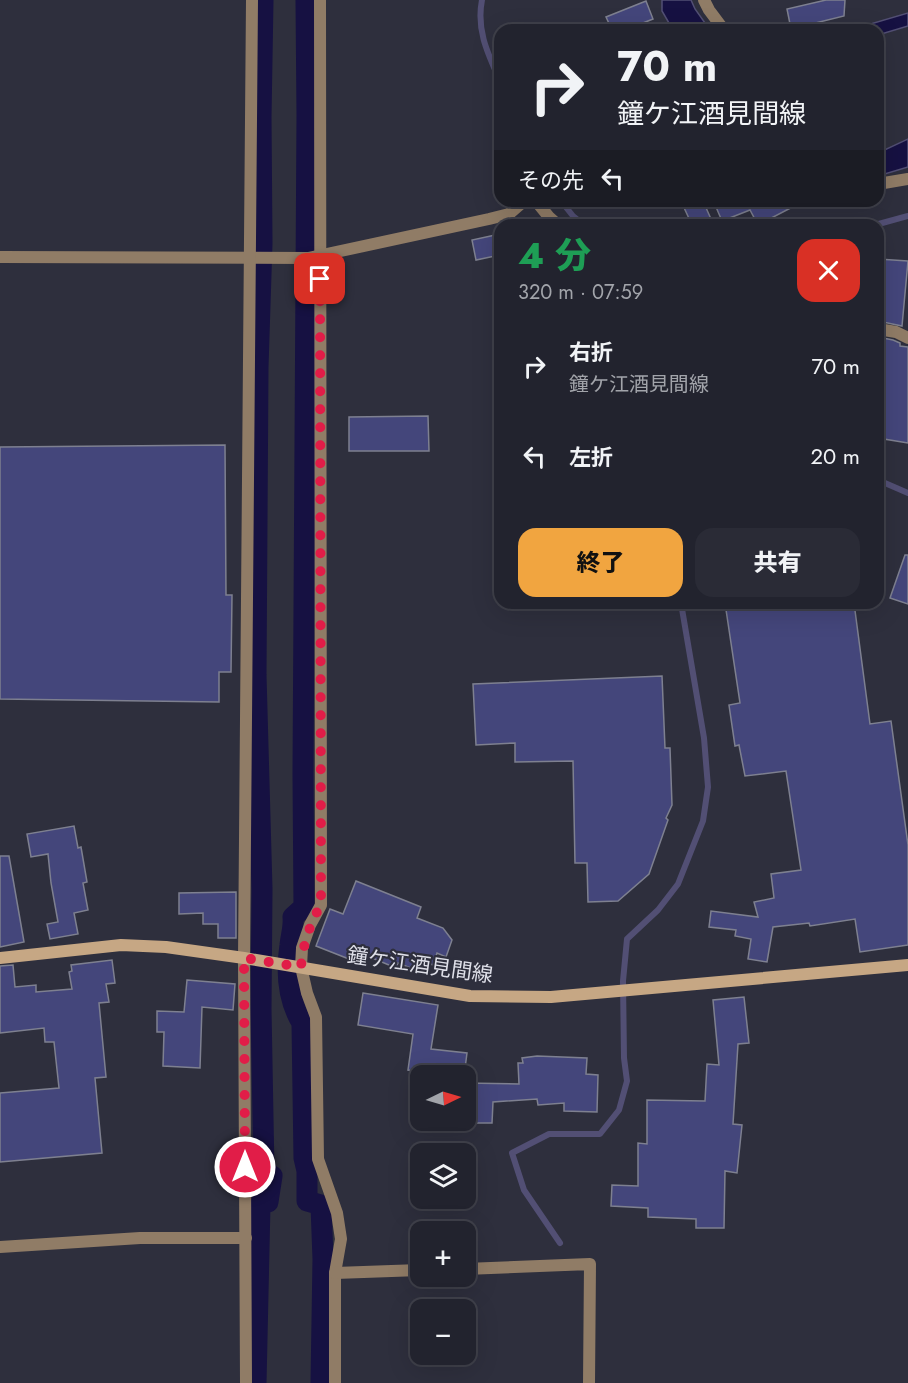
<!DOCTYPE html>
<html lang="ja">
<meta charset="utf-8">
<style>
:root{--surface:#22232e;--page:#2a2b36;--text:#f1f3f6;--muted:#a2a4aa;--line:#3f404a;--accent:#f1a540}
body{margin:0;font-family:Jost,"Noto Sans JP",sans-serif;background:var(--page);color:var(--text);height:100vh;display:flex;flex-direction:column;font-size:22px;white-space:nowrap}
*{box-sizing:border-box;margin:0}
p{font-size:20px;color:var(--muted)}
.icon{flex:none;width:33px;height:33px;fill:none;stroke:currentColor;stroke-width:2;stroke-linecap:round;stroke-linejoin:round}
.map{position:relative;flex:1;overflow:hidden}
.details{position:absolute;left:494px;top:219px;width:390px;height:390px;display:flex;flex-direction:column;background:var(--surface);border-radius:18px;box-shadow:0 6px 24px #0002,0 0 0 2px var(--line)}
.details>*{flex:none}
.top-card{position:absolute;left:494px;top:24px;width:390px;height:183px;border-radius:18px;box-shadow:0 6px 24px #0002,0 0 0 2px var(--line);background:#22232e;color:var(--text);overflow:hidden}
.needle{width:39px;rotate:85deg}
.tools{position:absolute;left:410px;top:1065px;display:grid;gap:12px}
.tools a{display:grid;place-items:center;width:66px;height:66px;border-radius:12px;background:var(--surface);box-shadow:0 6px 24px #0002,0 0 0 2px var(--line);font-size:30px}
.pin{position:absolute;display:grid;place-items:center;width:51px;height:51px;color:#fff;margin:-26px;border-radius:12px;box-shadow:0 3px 9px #0006}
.me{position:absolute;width:66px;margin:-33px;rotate:0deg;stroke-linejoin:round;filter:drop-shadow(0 0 4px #0008)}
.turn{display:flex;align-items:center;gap:21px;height:126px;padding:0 24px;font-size:27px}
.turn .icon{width:78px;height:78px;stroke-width:2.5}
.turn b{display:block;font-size:42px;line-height:51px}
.then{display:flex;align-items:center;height:57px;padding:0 24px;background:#0003;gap:12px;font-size:22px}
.round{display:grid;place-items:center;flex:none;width:63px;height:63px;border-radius:18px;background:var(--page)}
.headline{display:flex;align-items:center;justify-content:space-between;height:102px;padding:0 24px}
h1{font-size:36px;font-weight:800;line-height:45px;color:#1e9e55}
.primary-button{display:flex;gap:12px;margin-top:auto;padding:12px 24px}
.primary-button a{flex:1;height:69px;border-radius:18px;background:var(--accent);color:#111;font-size:24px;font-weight:800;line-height:69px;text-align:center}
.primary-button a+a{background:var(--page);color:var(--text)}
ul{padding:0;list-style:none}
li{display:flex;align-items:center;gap:18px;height:90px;padding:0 24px}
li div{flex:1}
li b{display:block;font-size:22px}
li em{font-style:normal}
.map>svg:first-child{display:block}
.water{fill:#161142;stroke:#524f74;stroke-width:1.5}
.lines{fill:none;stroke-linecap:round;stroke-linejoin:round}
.stream{stroke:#524f74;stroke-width:6}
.canal{stroke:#161142;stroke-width:21}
.building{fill:#44467b;stroke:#7e8090;stroke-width:1.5}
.street{stroke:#907c66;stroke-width:12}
.secondary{stroke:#c6a784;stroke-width:12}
.route{stroke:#e11d48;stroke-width:10;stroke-dasharray:0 18}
.labels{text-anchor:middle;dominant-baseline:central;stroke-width:4.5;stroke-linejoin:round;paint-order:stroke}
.street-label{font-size:21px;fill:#dedfe8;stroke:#2e2f3d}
</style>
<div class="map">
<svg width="908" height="1383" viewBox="0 0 908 1383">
<rect width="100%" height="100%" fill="#2e2f3d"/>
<g class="water">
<path d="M662,0h29l4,9 15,21h-37l-11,-19z"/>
<path d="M908,13v13l-30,9v-5h-28z"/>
<path d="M908,139v28l-30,9v-23z"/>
</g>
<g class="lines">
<g class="stream">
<path d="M482,0c-6,30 6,54 18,81"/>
<path d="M561,201l12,15 11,9"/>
<path d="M875,225l33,-9"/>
<path d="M878,480l30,13"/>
<path d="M560,1243l-36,-53 -12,-37 37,-19h51l19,-24 8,-29 -3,-23 -1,-77 4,-42 31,-29 20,-26 25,-63 5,-34 -4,-49 -23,-135"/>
</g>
<g class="canal">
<path d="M306,0l1,115 -4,659 1,133 -11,10c1,10 -2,18 -3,28 -4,27 -2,55 12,78l2,135 3,13v30l14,4 2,54 -2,124"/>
<path d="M256,1383l4,-179 8,-2 4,-26 -8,-4 -3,-163 1,-120 -6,-214 2,-308 4,-124 -1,-126 2,-117"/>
</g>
</g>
<g class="building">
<path d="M826,0h19l-1,16 -53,13 -4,-20z"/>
<path d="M646,1l7,18 -10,4 3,7h-34l-6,-13z"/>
<path d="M681,201h22l8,18 -19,6z"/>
<path d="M731,201h73l-46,24 -8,-15 -28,11 -6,-14z"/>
<path d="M500,234v21l-24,5 -4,-20z"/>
<path d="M878,259l30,2 -6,65 -24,-5z"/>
<path d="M878,337l15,3 7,3v3l8,1v96l-30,-5z"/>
<path d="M428,416l1,35h-80v-34z"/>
<path d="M225,445l1,150h6l-1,77h-12v30l-219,-3v-252z"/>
<path d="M905,555h3v49l-18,-6z"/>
<path d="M725,603h129l16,121 21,-3 17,124v100l-48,7 -5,-33 -45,7 -1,-3 -36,4 -6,35 -19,-3 3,-20 -16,-3 1,-6 -27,-3 2,-16 47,6 -4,-15 20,-4 -3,-24 30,-4 -15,-99 -41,5 -6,-31 -4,1 -6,-41 11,-2z"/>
<path d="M662,676l3,72h5l2,57 -6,13 2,2 -19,54 -31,27 -30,1 -1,-39h-12l-2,-102 -58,1v-19l-39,2 -3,-61z"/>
<path d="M74,826l4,22 3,-1 6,35 -4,1 5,27 -14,3 4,21 -28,5 -3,-15 11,-2 -7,-39 -3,-29 -17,3 -4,-23z"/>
<path d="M0,856h9l15,86 -24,5z"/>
<path d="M356,881l65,26 -4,11 26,10 9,12 -6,17 -9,-4 -4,12 -5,-2 -5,10 -25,-10 -2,5 -38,-16 -4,9 -38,-15 14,-37 13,5z"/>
<path d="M236,892v46h-18v-14h-15v-11l-24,1v-21z"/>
<path d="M112,960l3,23 -9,1 3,18 -10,1 7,74 -11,1 7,75 -102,9v-69l59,-5 -5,-46h-9l-1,-14 -44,5v-67l13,-1 2,22 21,-2v7l36,-3 -3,-17 3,-1 -1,-6z"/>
<path d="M187,980l48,4 -2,26 -31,-3 -2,61 -37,-2 1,-34h-7v-21l27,1z"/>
<path d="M363,993l75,12 -7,44 36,4 -3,23h-18l-38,-6 5,-36 -55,-9z"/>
<path d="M744,997l5,46 -11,1 -5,80 9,1 -5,48 -12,-2 -1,57h-28v-9l-48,-2v-9l-37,-2 1,-21 26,1v-43l9,1v-44l58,1 2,-37 12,1 -6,-65z"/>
<path d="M537,1056l50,2 -1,16 12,1 -1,37 -33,-1v-8l-26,2 -1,-6 -44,3 -1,21h-27v-40l54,1 -1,-21h5l-1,-5z"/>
</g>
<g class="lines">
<g class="street">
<path d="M320,0l1,905 -11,20 -8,23 -1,19 6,26 9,24 2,142 19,54 4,26 -6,34v110"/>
<path d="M704,0l5,10 15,20"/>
<path d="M878,184l30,-5"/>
<path d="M536,201l13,16 9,8"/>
<path d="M0,257l308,1 181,-39 20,-5 15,-13"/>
<path d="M878,329l18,3 12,6"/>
<path d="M0,1247l140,-9h106"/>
<path d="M465,1269l125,-5 -1,119"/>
<path d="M335,1273l85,-3"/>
<path d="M246,1383l-2,-425 8,-958"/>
</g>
<path class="secondary" d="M0,958l121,-13 45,2 78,11 226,38 81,1 357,-32"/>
</g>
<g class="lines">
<path class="route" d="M245,1167l-1,-209 57,9c2,-24 9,-42 20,-63l-1,-625"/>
</g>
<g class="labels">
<g class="street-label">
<text transform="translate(420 965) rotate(8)">鐘ケ江酒見間線</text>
</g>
</g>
</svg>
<div class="tools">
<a><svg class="needle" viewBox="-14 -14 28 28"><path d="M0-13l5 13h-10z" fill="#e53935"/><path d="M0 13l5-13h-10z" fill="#a2a4aa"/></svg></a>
<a><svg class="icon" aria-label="layers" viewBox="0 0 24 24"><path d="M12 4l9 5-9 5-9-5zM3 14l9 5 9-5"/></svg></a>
<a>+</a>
<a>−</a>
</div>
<div class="pin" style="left:320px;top:279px;background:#d93025"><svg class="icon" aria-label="arrive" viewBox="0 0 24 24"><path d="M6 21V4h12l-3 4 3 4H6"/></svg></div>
<svg class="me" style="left:245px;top:1167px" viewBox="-20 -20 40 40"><circle r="17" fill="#e11d48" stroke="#fff" stroke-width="3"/><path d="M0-11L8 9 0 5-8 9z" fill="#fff"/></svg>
<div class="top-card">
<div class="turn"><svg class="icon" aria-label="right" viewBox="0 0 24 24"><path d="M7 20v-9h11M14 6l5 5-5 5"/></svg><div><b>70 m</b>鐘ケ江酒見間線</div></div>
<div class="then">その先<svg class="icon" aria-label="left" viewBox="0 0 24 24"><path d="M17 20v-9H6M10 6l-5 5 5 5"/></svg></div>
</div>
<section class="details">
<div class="headline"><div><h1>4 分</h1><p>320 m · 07:59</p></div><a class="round" style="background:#d93025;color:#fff"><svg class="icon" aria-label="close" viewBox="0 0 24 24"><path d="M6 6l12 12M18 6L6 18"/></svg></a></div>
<ul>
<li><svg class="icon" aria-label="right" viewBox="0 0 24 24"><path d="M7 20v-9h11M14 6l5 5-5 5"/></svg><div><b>右折</b><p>鐘ケ江酒見間線</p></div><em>70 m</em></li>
<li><svg class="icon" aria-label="left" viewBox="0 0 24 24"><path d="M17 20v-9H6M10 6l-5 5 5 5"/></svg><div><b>左折</b></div><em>20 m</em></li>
</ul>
<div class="primary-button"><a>終了</a><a>共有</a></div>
</section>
</div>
